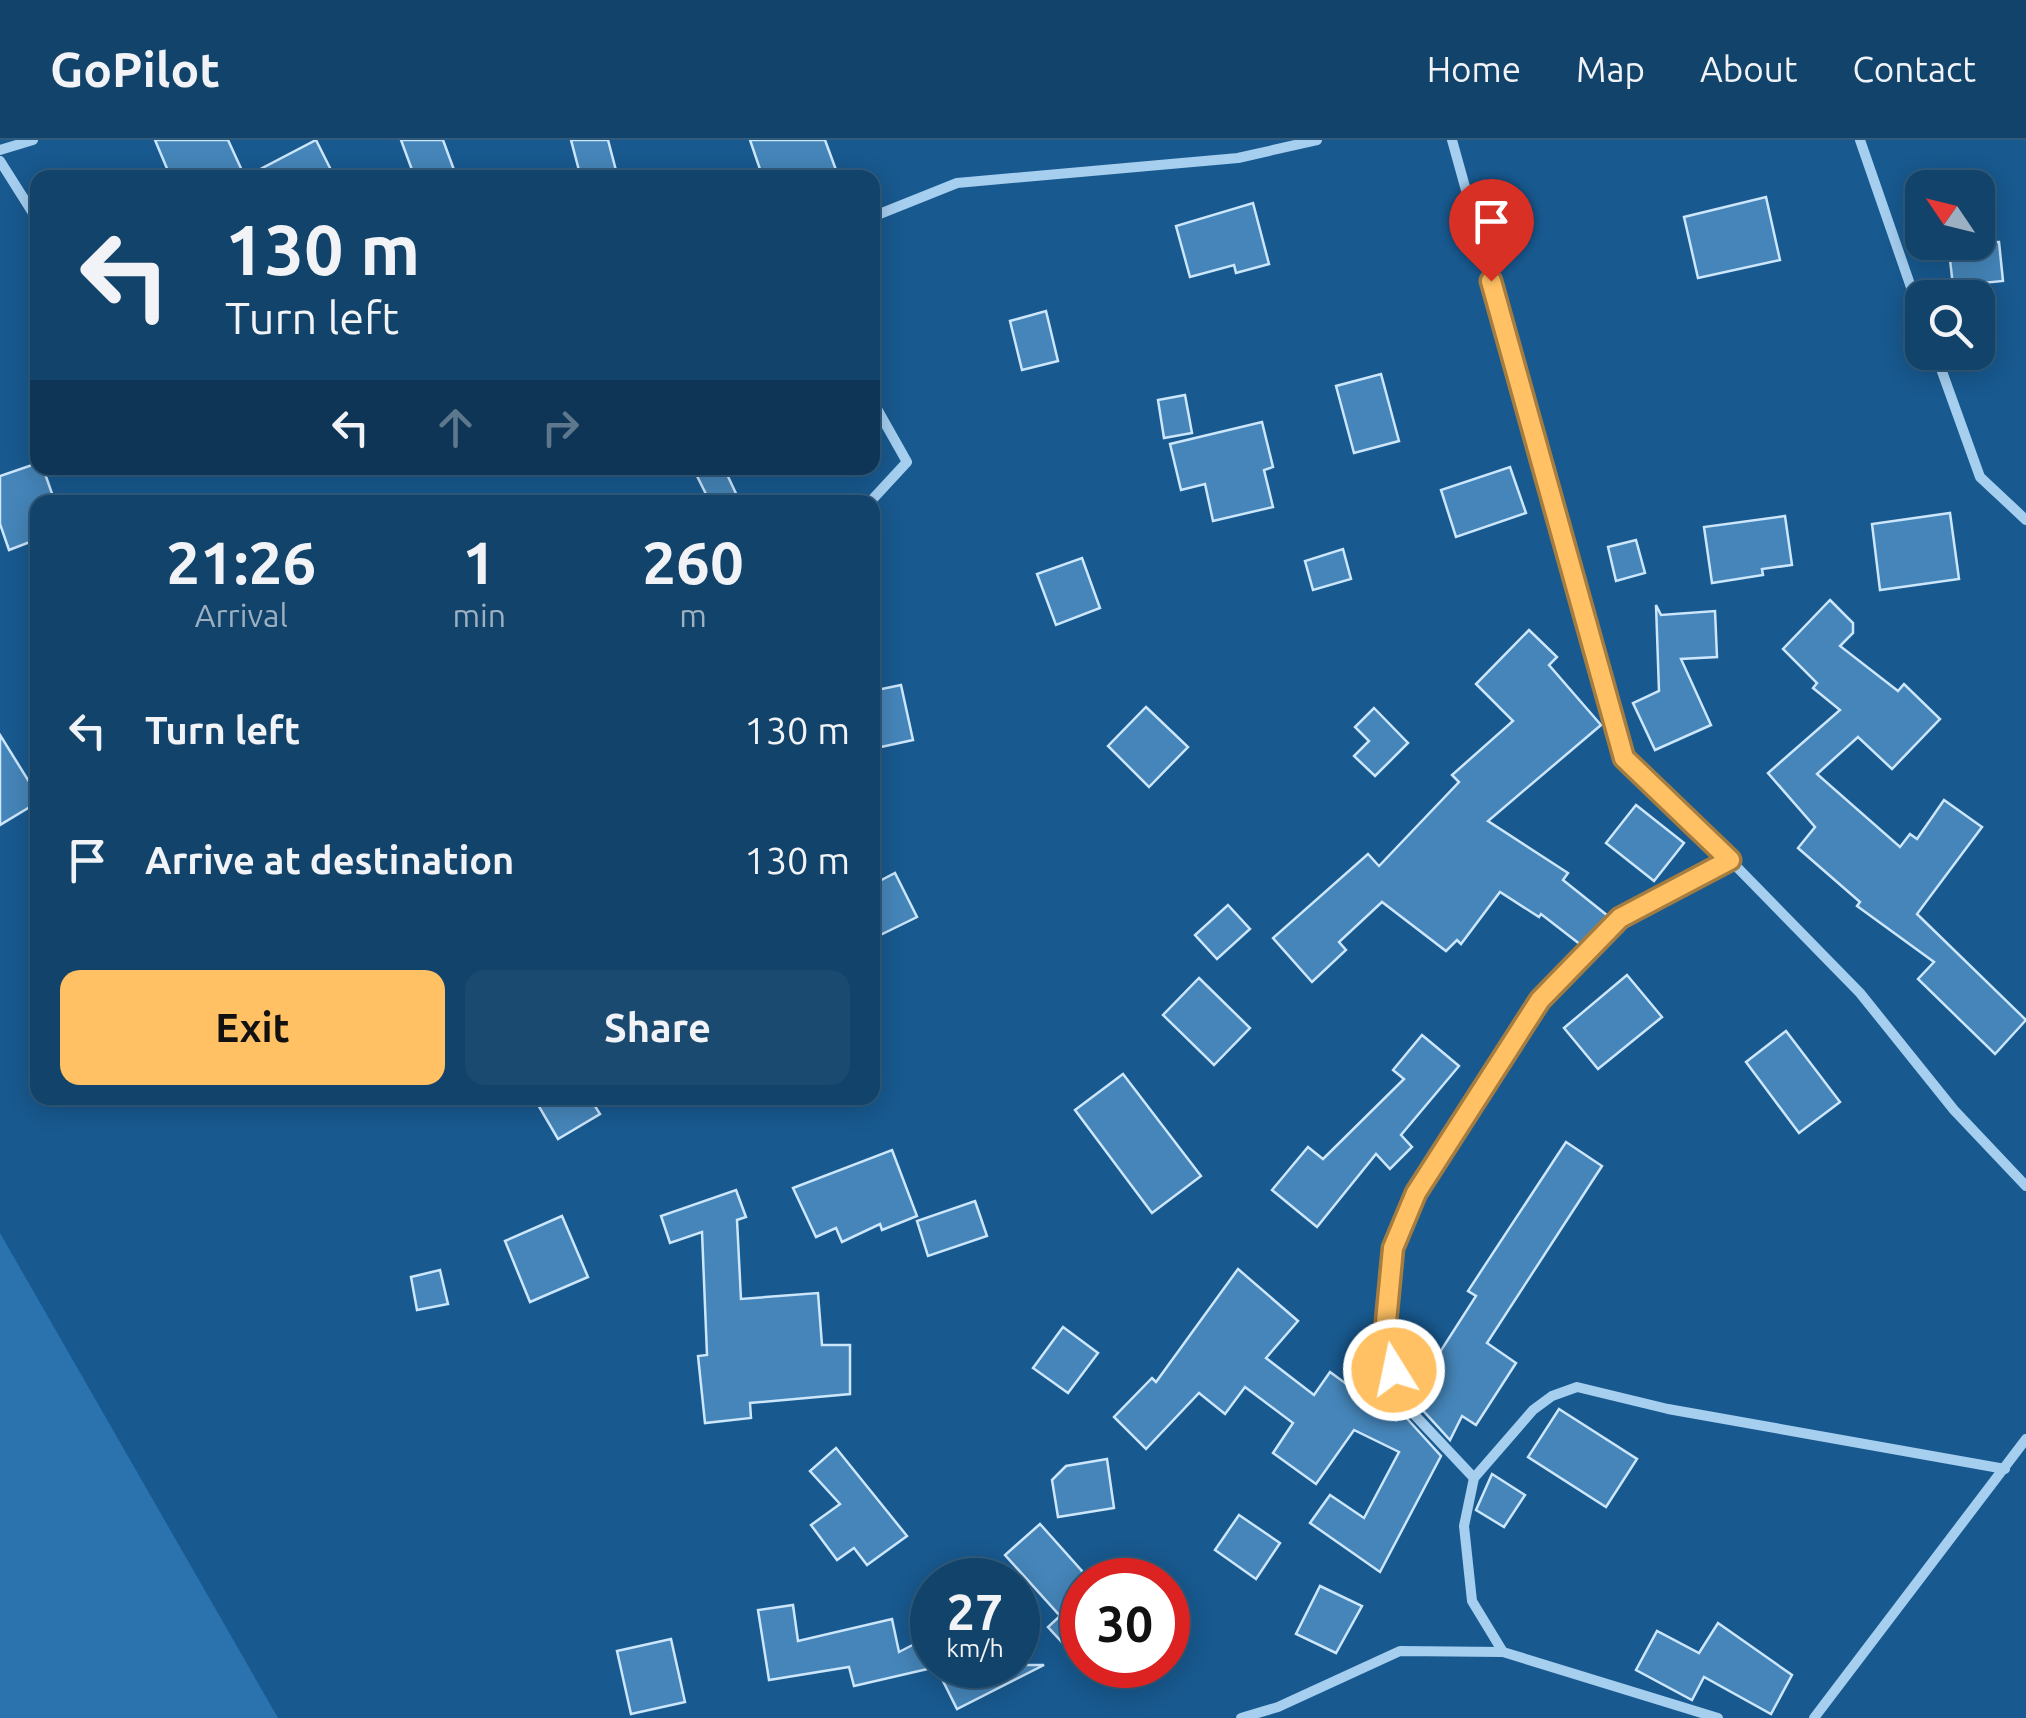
<!DOCTYPE html>
<style>
:root{--surface:#12436b;--page:#1b4a71;--text:#f1f3f6;--muted:#9cb0c1;--line:#315c7e;--accent:#ffc163}
body{margin:0;font-family:Ubuntu,sans-serif;background:var(--page);color:var(--text);height:100vh;display:flex;flex-direction:column;font-size:38px;white-space:nowrap}
*{box-sizing:border-box;margin:0}
p{font-size:32px;color:var(--muted)}
.icon{flex:none;width:55px;height:55px;fill:none;stroke:currentColor;stroke-width:2;stroke-linecap:round;stroke-linejoin:round}
.map{position:relative;flex:1;overflow:hidden}
.details{position:absolute;left:30px;top:355px;width:850px;height:610px;display:flex;flex-direction:column;background:var(--surface);border-radius:20px;box-shadow:0 5px 25px #0003,0 0 0 2px var(--line)}
.details>*{flex:none}
.top-card{position:absolute;left:30px;top:30px;width:850px;height:305px;border-radius:20px;box-shadow:0 5px 25px #0003,0 0 0 2px var(--line);background:#12436b;color:var(--text);overflow:hidden}
.needle{width:65px;rotate:305deg}
.buttons{position:absolute;left:1905px;top:30px;display:grid;gap:20px}
.buttons a{display:grid;place-items:center;width:90px;height:90px;border-radius:20px;background:var(--surface);box-shadow:0 5px 25px #0003,0 0 0 2px var(--line);font-size:50px}
.speed{position:absolute;left:910px;top:1418px;display:flex;gap:20px;font-size:50px;font-weight:700;text-align:center}
.speed>*{display:grid;place-content:center;width:130px;height:130px;border-radius:50%;background:var(--surface);box-shadow:0 5px 25px #0003,0 0 0 2px var(--line);line-height:1}
.speed small{font-size:25px;font-weight:400}
.speed .limit{border:15px solid #d22;background:#fff;color:#111}
.pin{position:absolute;display:grid;place-items:center;width:85px;height:85px;color:#fff;margin:-102px -42px;border-radius:50% 50% 50% 0;rotate:-45deg;box-shadow:0 0 10px #0007}
.pin .icon{rotate:45deg}
.me{position:absolute;width:110px;margin:-55px;rotate:350deg;stroke-linejoin:round;filter:drop-shadow(0 0 8px #0008)}
.turn{display:flex;align-items:center;gap:35px;height:210px;padding:0 30px;font-size:45px}
.turn .icon{width:130px;height:130px;stroke-width:2.5}
.turn b{display:block;font-size:70px;line-height:85px}
.lanes{display:flex;align-items:center;height:95px;padding:0 30px;background:#0003;justify-content:center;gap:50px;direction:ltr}
.lanes .off{opacity:.35}
.eta{display:flex;justify-content:space-evenly;align-items:center;height:170px;text-align:center}
.eta b{font-size:60px;font-weight:600;line-height:70px}
.cta{display:flex;gap:20px;margin-top:auto;padding:20px 30px}
.cta a{flex:1;height:115px;border-radius:20px;background:var(--accent);color:#111;font-size:40px;font-weight:600;line-height:115px;text-align:center}
.cta a+a{background:var(--page);color:var(--text)}
ul{padding:0;list-style:none}
li{display:flex;align-items:center;gap:30px;height:130px;padding:0 30px}
li div{flex:1}
li b{display:block;font-size:38px}
li em{font-style:normal}
header{display:flex;align-items:center;gap:60px;box-sizing:border-box;height:140px;padding:0 50px;background:var(--surface);border-bottom:2px solid var(--line)}
header strong{font-size:48px}
nav{display:flex;gap:55px;margin-inline-start:auto;font-size:35px}
.map>svg:first-child{display:block}
.green{fill:#2b73ae}
.building{fill:#4585b9;stroke:#cce6fb;stroke-width:2.5}
.lines{fill:none;stroke-linecap:round;stroke-linejoin:round}
.minor{stroke:#a5ceef;stroke-width:10}
.route-casing{stroke:#a67d40;stroke-width:25}
.route{stroke:#ffc163;stroke-width:18}
</style>
<header>
<strong>GoPilot</strong>
<nav><a>Home</a><a>Map</a><a>About</a><a>Contact</a></nav>
</header>
<div class="map">
<svg width="2026" height="1578" viewBox="0 0 2026 1578">
<rect width="100%" height="100%" fill="#18598f"/>
<path class="green" d="M0,1093l278,485h-278z"/>
<g class="building">
<path d="M155,0h73l17,37 71,-37 19,38h-164z"/>
<path d="M401,0h42l14,38h-42z"/>
<path d="M571,0h37l10,38h-37z"/>
<path d="M750,0h75l14,38h-76z"/>
<path d="M1766,57l14,63 -82,18 -14,-61z"/>
<path d="M1253,63l16,61 -33,9 -2,-8 -44,12 -14,-51z"/>
<path d="M1948,102h51l4,39 -50,5z"/>
<path d="M1046,171l12,50 -36,9 -12,-49z"/>
<path d="M1381,234l18,67 -45,12 -18,-67z"/>
<path d="M1185,255l7,38 -28,5 -6,-38z"/>
<path d="M1262,282l11,45 -9,3 9,37 -60,14 -8,-37 -24,6 -11,-46z"/>
<path d="M38,323l5,5 12,34h-17v37l-29,11 -9,-26v-48z"/>
<path d="M1510,327l16,46 -70,24 -15,-47z"/>
<path d="M693,328h31l16,34h-30z"/>
<path d="M1950,373l9,66 -79,11 -8,-66z"/>
<path d="M1785,376l7,49 -30,4 1,6 -51,8 -8,-56z"/>
<path d="M1636,400l9,33 -29,8 -8,-34z"/>
<path d="M1343,409l8,30 -38,11 -8,-29z"/>
<path d="M1082,418l18,50 -44,17 -19,-51z"/>
<path d="M1830,460l23,23v10l-13,13 58,45 6,-7 36,35 -48,50 -34,-32 -41,37 83,73 10,-13 7,5 27,-39 38,27 -65,87 109,106 -31,34 -77,-75 16,-17 -77,-56 3,-4 -62,-54 17,-21 -47,-54 72,-63 -27,-22 4,-5 -34,-34z"/>
<path d="M1656,465l5,10 54,-4 2,46 -36,2 30,66 -56,25 -22,-47 26,-12z"/>
<path d="M1529,490l28,27 -8,8 52,60 -113,96 80,52 -5,7 45,36 -27,29 -40,-31 -2,3 -39,-25 -39,52 -4,-4 -11,11 -64,-49 -43,40 7,8 -34,32 -39,-44 95,-84 11,12 80,-84 -7,-7 61,-54 -37,-37z"/>
<path d="M901,545l12,55 -41,9v-58z"/>
<path d="M1146,567l42,40 -39,40 -41,-41z"/>
<path d="M1374,568l34,35 -33,33 -21,-20 15,-15 -14,-14z"/>
<path d="M0,595l38,61v6l-38,23z"/>
<path d="M1636,665l48,38 -30,38 -48,-38z"/>
<path d="M895,733l22,44 -45,22v-54z"/>
<path d="M1228,765l22,24 -33,30 -22,-24z"/>
<path d="M1627,835l35,42 -64,52 -34,-41z"/>
<path d="M1199,838l51,50 -36,37 -51,-50z"/>
<path d="M1786,891l54,71 -41,31 -53,-71z"/>
<path d="M1422,895l37,31 -58,69 11,12 -22,22 -14,-15 -59,73 -45,-37 36,-43 15,12 81,-80 -11,-9z"/>
<path d="M1123,934l78,102 -49,37 -77,-103z"/>
<path d="M534,958h56l10,16 -42,25z"/>
<path d="M1566,1002l36,24 -115,177 29,20 -40,62 -14,-9 -12,24 -32,-35 -5,-11 63,-98 -8,-5z"/>
<path d="M892,1010l25,66 -35,14 -2,-6 -38,18 -6,-14 -20,9 -23,-49z"/>
<path d="M736,1050l10,27 -9,3 4,79 77,-6 4,52h28v49l-100,9 1,15 -46,5 -7,-67 9,-1 -5,-123 -32,11 -9,-27z"/>
<path d="M975,1061l12,35 -59,20 -11,-35z"/>
<path d="M562,1076l26,61 -58,25 -25,-61z"/>
<path d="M1238,1129l60,52 -32,37 48,37 16,-23 66,48 5,-8 40,44 -61,116 -70,-49 20,-28 34,23 35,-66 -45,-22 -38,54 -43,-31 20,-30 -48,-36 -20,27 -26,-21 -53,56 -32,-32 38,-39 4,4z"/>
<path d="M440,1130l8,34 -31,6 -6,-33z"/>
<path d="M1063,1187l35,26 -30,40 -35,-25z"/>
<path d="M1559,1269l78,50 -31,48 -78,-50z"/>
<path d="M836,1308l71,88 -40,29 -13,-17 -17,12 -26,-35 29,-21 -30,-33z"/>
<path d="M1107,1319l7,49 -56,9 -6,-37 14,-14z"/>
<path d="M1492,1334l33,21 -21,32 -28,-17z"/>
<path d="M1239,1375l41,28 -24,36 -41,-29z"/>
<path d="M1040,1384l42,47v93l-34,-37 12,-11 -55,-61z"/>
<path d="M1320,1446l42,20 -26,47 -40,-19z"/>
<path d="M793,1465l5,36 94,-22 7,33 33,-17v33l-78,18 -5,-19 -80,13 -11,-70z"/>
<path d="M1718,1483l74,52 -21,39 -67,-37 -12,23 -56,-30 21,-39 42,22z"/>
<path d="M671,1499l14,63 -54,12 -14,-63z"/>
<path d="M935,1525h109l-87,44z"/>
</g>
<g class="lines">
<g class="minor">
<path d="M1452,0l172,618 106,102"/>
<path d="M1860,0l62,179"/>
<path d="M0,10l33,-10"/>
<path d="M0,21l38,60"/>
<path d="M872,77l85,-34 281,-25 79,-18"/>
<path d="M1935,212l45,125 46,43"/>
<path d="M870,362l37,-40 -35,-62"/>
<path d="M1474,1338l-64,-68 -16,-40 -8,-48 7,-74 23,-55 124,-192 80,-83 110,-58 130,133 94,117 72,76"/>
<path d="M1503,1512l-31,-51 -8,-75 10,-48 59,-68 19,-14 25,-9 91,22 337,60"/>
<path d="M1241,1578l37,-11 122,-56 103,1 215,66"/>
<path d="M1814,1578l212,-279"/>
</g>
</g>
<g class="lines">
<defs>
<path id="route" d="M1394,1230l-8,-48 7,-74 23,-55 124,-193 80,-82 110,-58 -106,-102 -133,-477"/>
</defs>
<use href="#route" class="route-casing"/>
<use href="#route" class="route"/>
</g>
</svg>
<div class="buttons">
<a><svg class="needle" viewBox="-14 -14 28 28"><path d="M0-13l5 13h-10z" fill="#e53935"/><path d="M0 13l5-13h-10z" fill="#9cb0c1"/></svg></a>
<a><svg class="icon" aria-label="search" viewBox="0 0 24 24"><circle cx="10" cy="10" r="6"/><path d="M15 15l6 6"/></svg></a>
</div>
<div class="speed"><div>27<small>km/h</small></div><div class="limit">30</div></div>
<div class="pin" style="left:1491px;top:141px;background:#d93025"><svg class="icon" aria-label="arrive" viewBox="0 0 24 24"><path d="M6 21V4h12l-3 4 3 4H6"/></svg></div>
<svg class="me" style="left:1394px;top:1230px" viewBox="-20 -20 40 40"><circle r="17" fill="#ffc163" stroke="#fff" stroke-width="3"/><path d="M0-11L8 9 0 5-8 9z" fill="#fff"/></svg>
<div class="top-card">
<div class="turn"><svg class="icon" aria-label="left" viewBox="0 0 24 24"><path d="M17 20v-9H6M10 6l-5 5 5 5"/></svg><div><b>130 m</b>Turn left</div></div>
<div class="lanes"><svg class="icon" aria-label="left" viewBox="0 0 24 24"><path d="M17 20v-9H6M10 6l-5 5 5 5"/></svg><svg class="icon off" aria-label="ahead" viewBox="0 0 24 24"><path d="M12 20V5M6 11l6-6 6 6"/></svg><svg class="icon off" aria-label="right" viewBox="0 0 24 24"><path d="M7 20v-9h11M14 6l5 5-5 5"/></svg></div>
</div>
<section class="details">
<div class="eta">
<div><b>21:26</b><p>Arrival</p></div>
<div><b>1</b><p>min</p></div>
<div><b>260</b><p>m</p></div>
</div>
<ul>
<li><svg class="icon" aria-label="left" viewBox="0 0 24 24"><path d="M17 20v-9H6M10 6l-5 5 5 5"/></svg><div><b>Turn left</b></div><em>130 m</em></li>
<li><svg class="icon" aria-label="arrive" viewBox="0 0 24 24"><path d="M6 21V4h12l-3 4 3 4H6"/></svg><div><b>Arrive at destination</b></div><em>130 m</em></li>
</ul>
<div class="cta"><a>Exit</a><a>Share</a></div>
</section>
</div>
